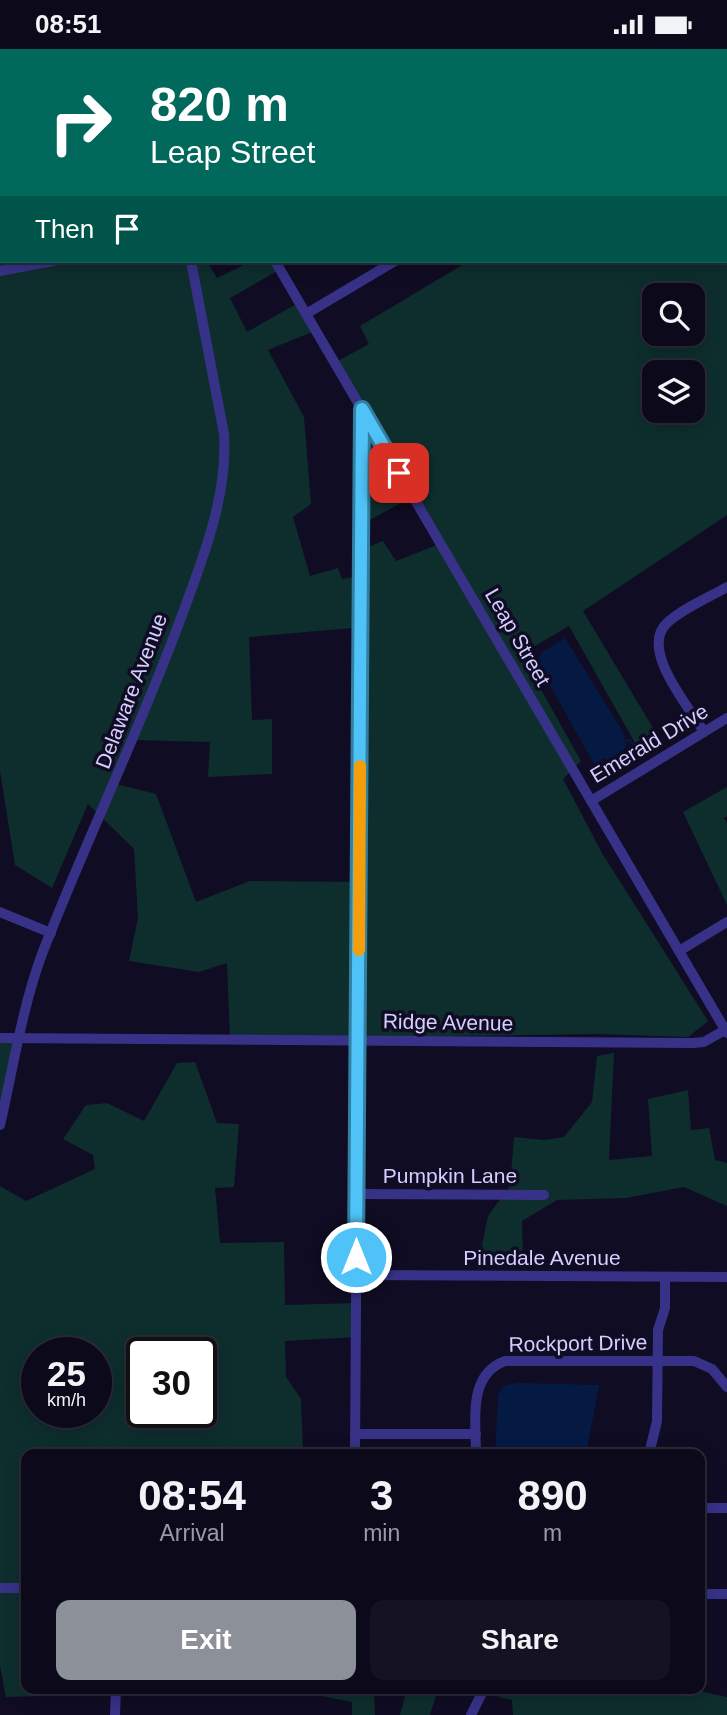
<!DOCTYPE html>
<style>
:root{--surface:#0c091a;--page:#151223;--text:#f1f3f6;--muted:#9a9aa2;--line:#2c2a39;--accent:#8c9099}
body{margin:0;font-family:Arial,sans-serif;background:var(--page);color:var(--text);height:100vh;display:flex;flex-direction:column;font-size:26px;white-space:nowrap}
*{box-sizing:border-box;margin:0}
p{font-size:23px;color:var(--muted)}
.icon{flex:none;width:38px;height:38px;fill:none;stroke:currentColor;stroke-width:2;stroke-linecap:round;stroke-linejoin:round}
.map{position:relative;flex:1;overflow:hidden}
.side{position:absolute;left:21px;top:1400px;width:684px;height:245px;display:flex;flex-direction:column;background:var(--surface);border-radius:14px;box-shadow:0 4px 18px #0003,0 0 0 2px var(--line)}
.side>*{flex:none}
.top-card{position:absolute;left:0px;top:0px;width:728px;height:214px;box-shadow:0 4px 18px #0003,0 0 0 2px var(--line);background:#00695c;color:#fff;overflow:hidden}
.buttons{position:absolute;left:642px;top:234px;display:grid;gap:14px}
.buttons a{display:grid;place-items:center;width:63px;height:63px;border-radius:14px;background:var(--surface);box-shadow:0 4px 18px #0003,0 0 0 2px var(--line);font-size:35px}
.speed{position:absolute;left:21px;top:1288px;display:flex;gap:14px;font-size:35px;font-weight:700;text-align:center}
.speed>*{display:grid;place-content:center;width:91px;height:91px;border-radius:50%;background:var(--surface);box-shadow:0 4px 18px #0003,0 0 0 2px var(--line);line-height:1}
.speed small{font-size:18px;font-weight:400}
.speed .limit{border:4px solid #111;border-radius:10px;background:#fff;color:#111}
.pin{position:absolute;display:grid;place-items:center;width:60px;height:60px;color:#fff;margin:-30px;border-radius:14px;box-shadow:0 4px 10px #0006}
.me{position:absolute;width:77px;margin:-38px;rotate:0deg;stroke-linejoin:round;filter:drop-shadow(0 0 5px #0008)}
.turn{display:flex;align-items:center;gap:24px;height:147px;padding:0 35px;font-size:32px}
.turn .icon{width:91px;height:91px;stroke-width:2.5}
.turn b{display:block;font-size:49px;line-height:60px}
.then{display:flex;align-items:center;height:66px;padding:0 35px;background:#0003;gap:14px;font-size:26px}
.eta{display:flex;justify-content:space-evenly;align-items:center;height:119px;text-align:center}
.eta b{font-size:42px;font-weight:700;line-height:49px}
.primary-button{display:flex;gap:14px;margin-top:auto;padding:14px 35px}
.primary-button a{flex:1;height:80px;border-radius:14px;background:var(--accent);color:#fff;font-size:28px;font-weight:700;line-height:80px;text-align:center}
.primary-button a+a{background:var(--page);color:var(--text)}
.status{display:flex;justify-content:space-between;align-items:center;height:49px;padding:0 35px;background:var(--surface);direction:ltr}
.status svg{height:19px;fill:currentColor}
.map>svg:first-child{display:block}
.green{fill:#0e2e2e;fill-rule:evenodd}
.water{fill:#051a43}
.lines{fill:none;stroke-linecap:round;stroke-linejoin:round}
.stream{stroke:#051a43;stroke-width:2}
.minor{stroke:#373287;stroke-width:10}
.route-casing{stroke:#337fa1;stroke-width:18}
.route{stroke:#4fc3f7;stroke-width:12}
.slow{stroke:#f59e0b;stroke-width:12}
.labels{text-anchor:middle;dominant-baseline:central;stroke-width:7;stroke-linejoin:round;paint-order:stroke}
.street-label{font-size:21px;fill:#d5ceff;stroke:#100c23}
</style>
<div class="status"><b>08:51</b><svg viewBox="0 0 49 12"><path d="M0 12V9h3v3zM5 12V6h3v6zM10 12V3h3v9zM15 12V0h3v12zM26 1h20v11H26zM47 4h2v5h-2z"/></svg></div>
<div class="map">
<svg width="727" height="1666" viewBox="0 0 727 1666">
<rect width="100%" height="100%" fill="#100c23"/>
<g class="green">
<path d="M587,0h140v466l-144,96 73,122 -17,17 -70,-124 -48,28 60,107 -18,18 39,74 106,168 -20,16 -91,-3 -367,5 -3,-76 -28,9 -70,-11 9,-43 -4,-69 -46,-45 -36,84 -37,-23 -15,-94v-643l2,133h205l10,17 35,-17h23l6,8 -51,29 17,34 53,-30 17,28 -49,20 36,67 7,87 -18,13 17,59 28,-8 4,11 23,-4 -4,-25 22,-9 13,20 46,-18 -28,-47 -52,28v-118l-26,-44 33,-18 -9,-18 109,-65h257v-210h-142zM654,247h39v38h-39zM654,324h39v38h-39zM364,578l-2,255 -112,-1 -54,21 -40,-108 -40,-10 17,-44 77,2 -2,35 64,-3v-55l-20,1 -3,-83z"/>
<path d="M727,738v29l-3,2 3,5v82l-44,-93z"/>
<path d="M0,989h20l-20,84z"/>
<path d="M614,1004l-5,107 43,-4 -4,-57 40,-9 3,40 18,-2 6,32 12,3v43l-43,-19 -58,11 -69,2 -35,21 1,41 -46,7 11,-53 22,-30 4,-49 30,3 20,-3 28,-35 5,-46z"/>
<path d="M195,1013l22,61 22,1 -5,63 -19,1 5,55 64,-1 1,63 72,-2v34l-72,4 1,36 15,22 2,55h-277v235h17v7l-37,1 -6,-31v-480l26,15 69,-32 -2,-14 -30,-16 23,-34 21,-2 37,18 33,-58zM37,1304h59v59h-59zM142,1304h59v59h-59z"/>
<path d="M321,1640h53l1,26h-23v-13l-31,-6z"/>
<path d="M407,1640h31l-8,26h-30z"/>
<path d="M499,1640h191l37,8v18h-214l-1,-15 -14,-3z"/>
</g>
<g class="water">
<path d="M565,589l59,96 2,13 -18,13 -5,-2 -5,7 -4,-1 -56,-100 3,-11z"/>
<path d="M517,1334l82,2 -13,69h-91l3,-58 5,-10z"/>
</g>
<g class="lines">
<g class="stream">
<path d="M623,692l7,-1 8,12"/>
<path d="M598,716v11"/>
</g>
<g class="minor">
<path d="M463,0l1,2"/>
<path d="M610,0l1,2"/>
<path d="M48,2l3,-2"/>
<path d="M167,2v-2"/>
<path d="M335,2l4,-2"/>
<path d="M497,2l3,-2"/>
<path d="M0,34l2,-1"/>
<path d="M0,141h2"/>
<path d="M275,212l452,772"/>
<path d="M0,222l53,-10"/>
<path d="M306,265l89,-53"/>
<path d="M704,683c-15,-25 -65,-83 -37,-109 16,-15 41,-25 60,-36"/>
<path d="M591,752l136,-83"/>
<path d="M0,863l51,21"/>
<path d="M679,902l48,-29"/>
<path d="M0,989l693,5 11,-1 21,-12"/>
<path d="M0,1076c13,-56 22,-117 42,-171 44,-114 98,-224 140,-339 21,-57 46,-119 42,-181l-33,-173"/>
<path d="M357,1145l187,1"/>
<path d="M356,1226l371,2"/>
<path d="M355,1385h121"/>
<path d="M355,1405l7,-1044"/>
<path d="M476,1405c0,-32 -9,-79 29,-93h189l18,8 15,18"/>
<path d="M649,1405l8,-33 1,-91 7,-22v-31"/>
<path d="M700,1459h27"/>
<path d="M0,1539h26"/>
<path d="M700,1545h27"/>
<path d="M115,1666l1,-26"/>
<path d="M471,1666l13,-26"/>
</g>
</g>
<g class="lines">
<defs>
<path id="route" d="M356,1208l6,-848 37,64"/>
</defs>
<use href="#route" class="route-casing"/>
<use href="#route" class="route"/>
<path class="slow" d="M359,901l1,-184"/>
</g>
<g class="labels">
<g class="street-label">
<text transform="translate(518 588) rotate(60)">Leap Street</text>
<text transform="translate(131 642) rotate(-69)">Delaware Avenue</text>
<text transform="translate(649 694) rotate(-31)">Emerald Drive</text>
<text transform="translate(448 973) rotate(1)">Ridge Avenue</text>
<text x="450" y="1126">Pumpkin Lane</text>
<text x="542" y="1208">Pinedale Avenue</text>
<text transform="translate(578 1294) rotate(-1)">Rockport Drive</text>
</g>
</g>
</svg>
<div class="buttons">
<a><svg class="icon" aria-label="search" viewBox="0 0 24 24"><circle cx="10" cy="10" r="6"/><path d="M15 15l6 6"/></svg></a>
<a><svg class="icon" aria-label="layers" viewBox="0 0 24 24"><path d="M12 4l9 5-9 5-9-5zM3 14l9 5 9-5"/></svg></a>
</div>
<div class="speed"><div>25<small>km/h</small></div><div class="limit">30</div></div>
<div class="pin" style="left:399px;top:424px;background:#d93025"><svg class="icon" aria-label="arrive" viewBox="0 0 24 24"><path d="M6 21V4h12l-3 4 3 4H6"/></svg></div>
<svg class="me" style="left:356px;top:1208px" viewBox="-20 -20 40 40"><circle r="17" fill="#4fc3f7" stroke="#fff" stroke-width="3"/><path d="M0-11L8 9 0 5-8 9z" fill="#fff"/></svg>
<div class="top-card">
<div class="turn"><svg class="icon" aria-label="right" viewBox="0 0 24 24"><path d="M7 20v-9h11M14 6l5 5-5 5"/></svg><div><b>820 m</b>Leap Street</div></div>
<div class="then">Then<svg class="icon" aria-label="arrive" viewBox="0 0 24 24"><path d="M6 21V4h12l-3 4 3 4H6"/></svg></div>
</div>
<section class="side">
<div class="eta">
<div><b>08:54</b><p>Arrival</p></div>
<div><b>3</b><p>min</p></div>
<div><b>890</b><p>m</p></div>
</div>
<div class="primary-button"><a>Exit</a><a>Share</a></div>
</section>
</div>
